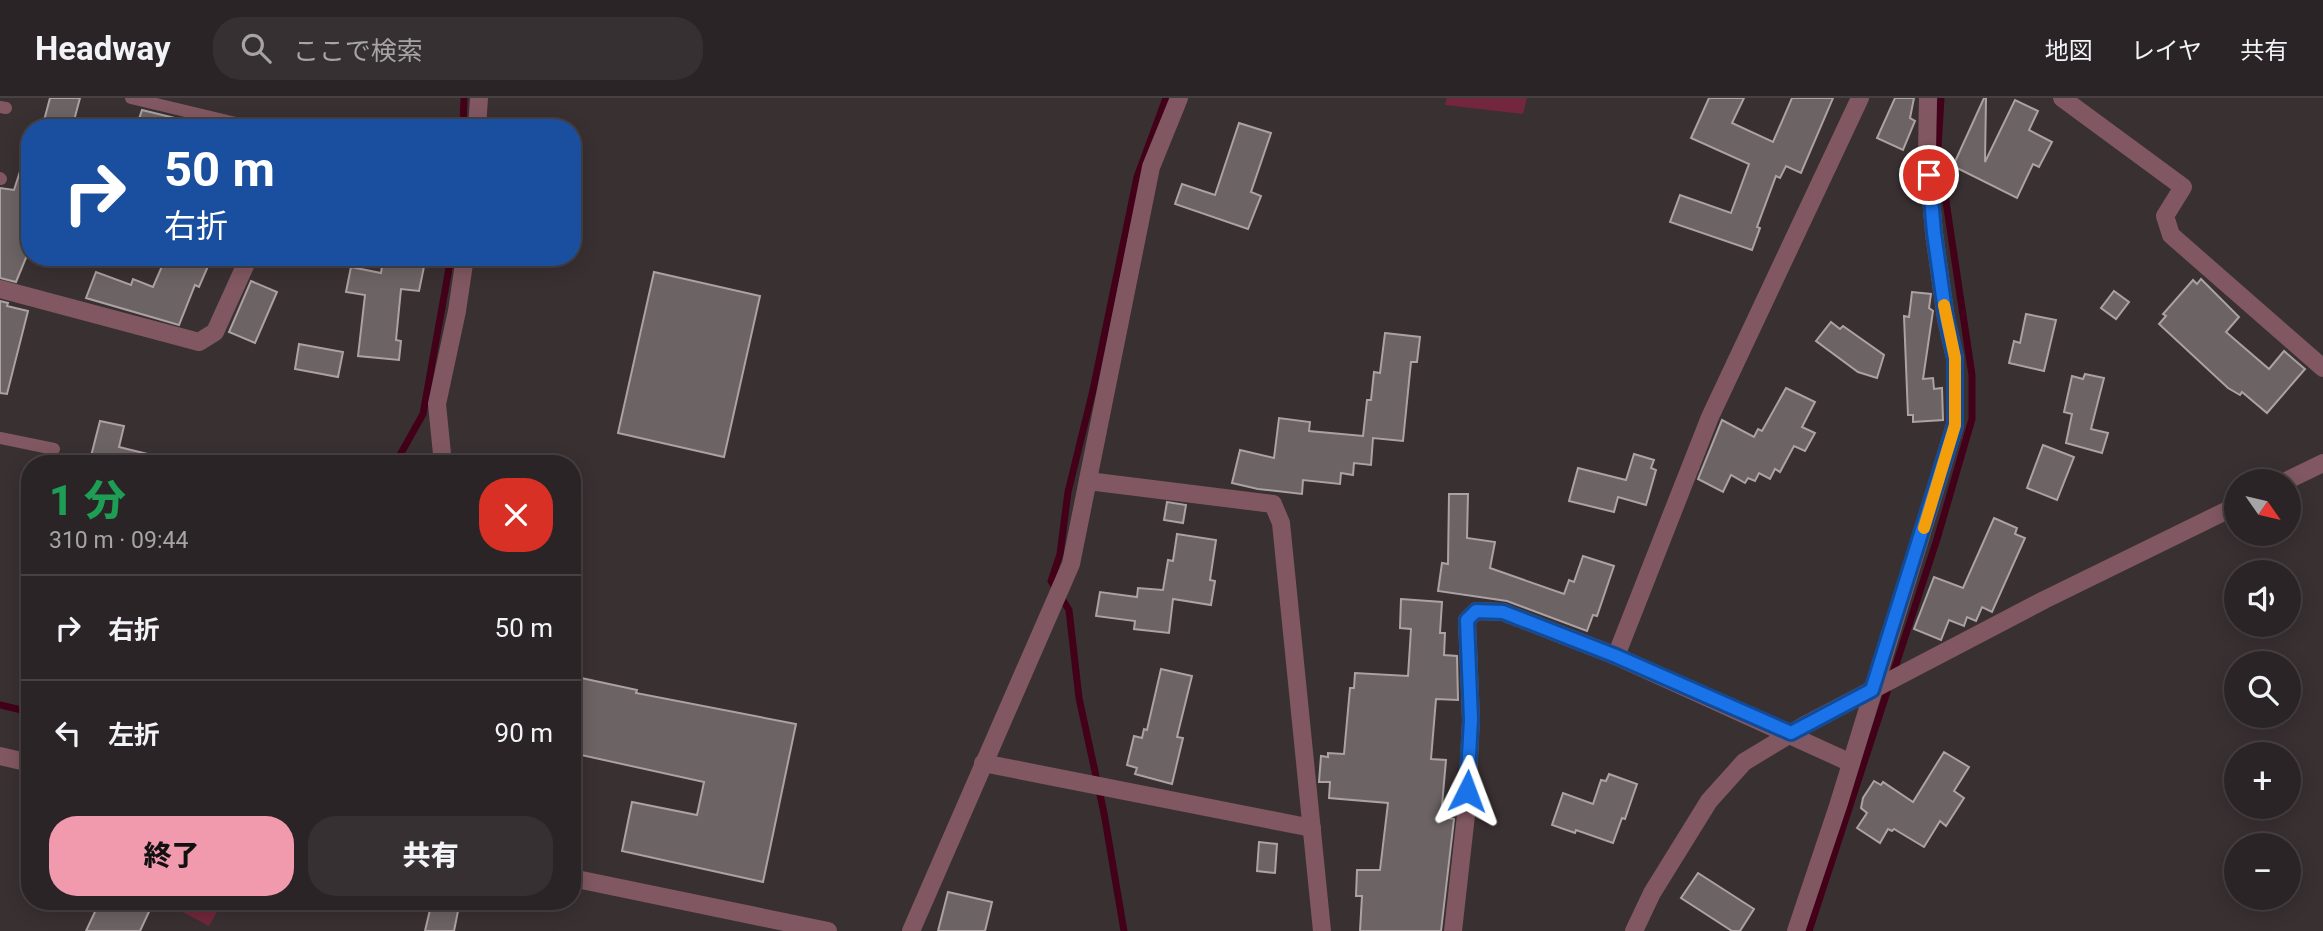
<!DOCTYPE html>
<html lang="ja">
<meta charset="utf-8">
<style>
:root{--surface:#2b2426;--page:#373032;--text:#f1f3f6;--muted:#a6a4a7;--line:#474143;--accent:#f29aad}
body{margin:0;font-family:Roboto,"Noto Sans JP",sans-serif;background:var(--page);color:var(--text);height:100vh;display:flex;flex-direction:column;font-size:26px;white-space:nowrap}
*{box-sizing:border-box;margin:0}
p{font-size:23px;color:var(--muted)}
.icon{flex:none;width:38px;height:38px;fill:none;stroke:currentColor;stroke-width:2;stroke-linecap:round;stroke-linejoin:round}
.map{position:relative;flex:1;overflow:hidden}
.panel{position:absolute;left:21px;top:357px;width:560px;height:455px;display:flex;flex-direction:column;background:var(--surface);border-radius:28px;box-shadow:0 4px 18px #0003,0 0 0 2px var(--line)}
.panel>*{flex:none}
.hud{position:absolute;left:21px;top:21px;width:560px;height:147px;border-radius:28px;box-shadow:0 4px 18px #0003,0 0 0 2px var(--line);background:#1a4fa0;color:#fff;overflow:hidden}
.needle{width:46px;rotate:124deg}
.fabs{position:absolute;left:2224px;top:371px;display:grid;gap:14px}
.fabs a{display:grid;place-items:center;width:77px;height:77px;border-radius:50%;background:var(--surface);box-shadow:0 4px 18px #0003,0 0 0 2px var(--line);font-size:35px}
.pin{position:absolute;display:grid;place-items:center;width:60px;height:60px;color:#fff;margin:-30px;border:4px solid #fff;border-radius:50%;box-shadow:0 2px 7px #0007}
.me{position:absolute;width:77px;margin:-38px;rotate:3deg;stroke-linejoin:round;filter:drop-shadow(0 0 5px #0008)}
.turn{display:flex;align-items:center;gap:24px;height:147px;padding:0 28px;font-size:32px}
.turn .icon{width:91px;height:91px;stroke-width:2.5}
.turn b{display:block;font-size:49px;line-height:60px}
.round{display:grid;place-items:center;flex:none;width:74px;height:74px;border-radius:28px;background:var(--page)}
.headline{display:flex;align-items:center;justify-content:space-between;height:119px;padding:0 28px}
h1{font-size:42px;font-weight:800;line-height:52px;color:#1e9e55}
.button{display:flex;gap:14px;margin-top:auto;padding:14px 28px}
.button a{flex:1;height:80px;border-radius:28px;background:var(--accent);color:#111;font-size:28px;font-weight:800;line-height:80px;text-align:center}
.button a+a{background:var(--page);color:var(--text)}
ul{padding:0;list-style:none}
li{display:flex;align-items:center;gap:21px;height:105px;padding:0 28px;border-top:2px solid var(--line)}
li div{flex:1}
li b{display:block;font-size:26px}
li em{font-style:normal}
header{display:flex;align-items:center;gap:42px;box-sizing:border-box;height:98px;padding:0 35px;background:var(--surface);border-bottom:2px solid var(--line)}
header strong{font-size:33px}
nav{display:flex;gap:38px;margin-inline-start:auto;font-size:24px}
.search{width:490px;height:63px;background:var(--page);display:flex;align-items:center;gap:18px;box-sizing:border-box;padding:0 24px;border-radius:28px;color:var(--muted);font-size:26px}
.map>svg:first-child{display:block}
.green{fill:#72273c}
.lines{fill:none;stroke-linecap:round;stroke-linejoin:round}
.stream{stroke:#430019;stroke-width:7}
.building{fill:#6c6364;stroke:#aca1a3;stroke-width:2}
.lane{stroke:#815861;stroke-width:12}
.street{stroke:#815861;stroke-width:18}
.route-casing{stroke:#114b97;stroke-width:18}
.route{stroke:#1a73e8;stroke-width:12}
.slow{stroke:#f59e0b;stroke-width:12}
</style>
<header>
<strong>Headway</strong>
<div class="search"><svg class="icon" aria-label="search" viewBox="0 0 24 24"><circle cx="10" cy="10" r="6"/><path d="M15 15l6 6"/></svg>ここで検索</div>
<nav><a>地図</a><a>レイヤ</a><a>共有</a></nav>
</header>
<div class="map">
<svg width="2323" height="833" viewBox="0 0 2323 833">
<rect width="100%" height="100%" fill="#393032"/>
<g class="green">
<path d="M1447,0h80l-4,16 -78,-9z"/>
<path d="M162,803h61l-14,25z"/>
</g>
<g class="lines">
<g class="stream">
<path d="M463,30l1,-30"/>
<path d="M395,366l28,-50 28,-157"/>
<path d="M0,607l30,7"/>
<path d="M1124,833l-20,-118 -25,-115 -10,-88 -18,-29 9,-27 8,-62 25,-102 44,-213 29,-79"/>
<path d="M1809,833l128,-392 35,-120v-44l-34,-227 3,-50"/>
</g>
</g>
<g class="building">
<path d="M50,0h30l-8,30h-30z"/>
<path d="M1709,0h35l-12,25 41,19 19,-44h41l-32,75 -15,-7 -6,12 -4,-2 -19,51 3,1 -8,22 -82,-28 10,-27 51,18 18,-49 -58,-26z"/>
<path d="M1895,0h19l-4,20 5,3 -12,29 -26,-12z"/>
<path d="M1984,0h2l-1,64 30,-62 23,11 -9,19 23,12 -13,25 -6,-3 -16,34 -64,-32z"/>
<path d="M142,12l45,11 -2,7h-49z"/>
<path d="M1239,25l32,10 -20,59 10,4 -13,33 -73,-25 7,-20 33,11z"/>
<path d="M26,55l4,1v65l-9,25 9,4 -14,34 -16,-4v-90l14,2z"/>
<path d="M166,159h46l-13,30 -4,-2 -16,40 -93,-27 10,-26 35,13 2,-6 20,8z"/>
<path d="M390,159h36l-7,34 -18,-2 -5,51 5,1 -2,19 -41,-4 7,-61 -19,-3 5,-25 30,6 2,-13 6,1z"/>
<path d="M654,174l106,24 -36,161 -106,-24z"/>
<path d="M2201,181l38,38 -13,15 43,37 15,-18 21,18 -38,44 -25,-21 -2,3 -12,-7 -69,-64 7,-8 -3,-2 30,-34 4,4z"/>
<path d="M251,183l26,11 -22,51 -26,-11z"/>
<path d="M2114,193l15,11 -13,17 -15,-11z"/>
<path d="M1912,194l19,2 -2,14 4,3 -10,68 10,-1 1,11 8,-1 1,32 -30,2v-7h-5l-4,-99 5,1z"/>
<path d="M0,203l8,2 -1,3 21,5 -21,83 -7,-1z"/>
<path d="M2026,216l30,6 -12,51 -35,-8 5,-22 6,2z"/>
<path d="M1831,224l9,7 3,-3 41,29 -7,23 -19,-6 -42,-31z"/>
<path d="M1385,235l35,4 -3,25h-6l-8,79 -30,-3 -2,27 -17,-2 -1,12 -12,-2 -1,11 -37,-4 -1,14 -44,-5 -26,-6 8,-33 34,8 5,-40 31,4 -1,9 54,5 4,-36h4l3,-28 6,1z"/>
<path d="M299,246l44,8 -5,25 -43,-8z"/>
<path d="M2085,276l19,4 -13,51 17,4 -6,20 -36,-10 6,-29 -8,-2 8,-36 11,3z"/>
<path d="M1786,290l29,14 -13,25 13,6 -10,18 -11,-5 -14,26 -5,-3 -5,10 -11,-6 -4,8 -7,-3 -3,5 -14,-8 -8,17 -25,-13 24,-59 32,17 4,-8 4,2z"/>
<path d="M100,323l24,5 -5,21 37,9 -1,8h-66z"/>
<path d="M2043,347l31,12 -17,43 -30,-12z"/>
<path d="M1634,356l20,6 -3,8 5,2 -10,35 -28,-8 -4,15 -45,-11 9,-33 48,12z"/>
<path d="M1449,396h19l-1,44 28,4 -5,26 74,26 5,-14 5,2 9,-26 31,10 -17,50 -4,-1 -6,16 -80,-30 -69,-10 4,-28 6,1z"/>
<path d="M1167,404l19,3 -3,18 -19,-3z"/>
<path d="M1994,420l23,10 -2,6 10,4 -33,74 -10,-5 -6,14 -9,-4 -3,9 -15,-6 -8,20 -27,-11 20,-52 29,11z"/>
<path d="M1177,436l39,6 -6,40 5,1 -4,24 -38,-6 -4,34 -35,-4 1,-8 -39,-5 4,-24 37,5 1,-9 25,2 5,-30 5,1z"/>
<path d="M1401,501l41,3 -2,31h5l-1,22 13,1 1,44 -22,-1 -5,60 15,1 -5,57 13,2 -13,112h-81l2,-35h-6l1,-26h23l8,-67 -59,-5 1,-16h-11l2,-26 7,1v-4l16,1 6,-66h4l1,-15 53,3 3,-47 -11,-1z"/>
<path d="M1161,571l31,7 -15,61 6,1 -11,46 -37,-10 2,-6 -10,-3 7,-29 8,2 2,-9 3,1z"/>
<path d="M572,578l65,14 -1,3 160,31 -33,158 -141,-31 10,-49 65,13 7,-33 -132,-29z"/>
<path d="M1944,654l25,15 -15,24 10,7 -18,28 -6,-5 -16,26 -30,-18 -2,2 -4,-2 -8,14 -23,-15 10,-15 -6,-5 2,-10 11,-17 7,4 2,-3 30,20z"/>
<path d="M1609,676l28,10 -12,35 -3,-1 -9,25 -37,-13 -1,3 -23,-8 11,-32 30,11 8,-24 5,1z"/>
<path d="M1259,744l18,2 -2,29 -18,-2z"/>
<path d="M1698,775l56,36 -14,22h-8l-51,-33z"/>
<path d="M948,794l44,10 -7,29h-47z"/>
<path d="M100,803h54l-14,30h-54z"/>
<path d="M432,803h28l-6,30h-29z"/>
</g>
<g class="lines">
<g class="lane">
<path d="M131,0l125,30"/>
<path d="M0,9l6,1"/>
<path d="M0,80l1,1"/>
<path d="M0,340l54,11"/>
</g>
<g class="street">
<path d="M2062,0l121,89 -18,29 6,19 152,133"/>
<path d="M477,30l2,-30"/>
<path d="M0,191l199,53 16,-10 34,-75"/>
<path d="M443,366l-6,-60 20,-93 8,-54"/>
<path d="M1088,383l185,23 8,19 41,408"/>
<path d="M2286,383l37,-18"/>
<path d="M1616,558l94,-239 150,-319"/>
<path d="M0,658l30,7"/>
<path d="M983,665l329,65"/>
<path d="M572,780l256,53"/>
<path d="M911,833l160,-367 80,-397 28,-69"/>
<path d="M1453,833l13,-116 5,-95 -4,-100 9,-9 27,1 113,44 235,107"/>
<path d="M1634,833l18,-38 57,-92 35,-39 61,-37 239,-125 192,-94"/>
<path d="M1796,833l42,-125 117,-381v-67l-9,-39 -12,-86 -7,-80 1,-55"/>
</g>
</g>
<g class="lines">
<defs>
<path id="route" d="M1467,693l4,-71 -4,-100 9,-9 27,1 113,44 175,77 81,-43 83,-265v-67l-9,-40 -12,-85 -5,-58"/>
</defs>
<use href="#route" class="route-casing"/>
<use href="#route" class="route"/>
<path class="slow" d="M1924,430l31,-103v-67l-11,-53"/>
</g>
</svg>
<div class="fabs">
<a><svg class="needle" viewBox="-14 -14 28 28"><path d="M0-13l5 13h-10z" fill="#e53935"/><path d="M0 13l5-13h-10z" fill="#a6a4a7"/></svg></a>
<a><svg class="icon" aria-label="sound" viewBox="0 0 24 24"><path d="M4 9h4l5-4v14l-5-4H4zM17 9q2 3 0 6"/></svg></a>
<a><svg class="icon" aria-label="search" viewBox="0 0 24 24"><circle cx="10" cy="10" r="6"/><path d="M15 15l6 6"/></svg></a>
<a>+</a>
<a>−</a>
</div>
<div class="pin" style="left:1929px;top:77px;background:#d93025"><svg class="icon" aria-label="arrive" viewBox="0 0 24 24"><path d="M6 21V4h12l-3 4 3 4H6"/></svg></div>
<svg class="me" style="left:1467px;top:693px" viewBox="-20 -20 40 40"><path d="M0-17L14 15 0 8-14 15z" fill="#1a73e8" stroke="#fff" stroke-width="4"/></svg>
<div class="hud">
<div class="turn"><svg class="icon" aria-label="right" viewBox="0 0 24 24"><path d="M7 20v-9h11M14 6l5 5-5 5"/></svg><div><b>50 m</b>右折</div></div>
</div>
<section class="panel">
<div class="headline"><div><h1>1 分</h1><p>310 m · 09:44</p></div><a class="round" style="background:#d93025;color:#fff"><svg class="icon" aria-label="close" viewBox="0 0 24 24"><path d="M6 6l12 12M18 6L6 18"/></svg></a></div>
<ul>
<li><svg class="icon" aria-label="right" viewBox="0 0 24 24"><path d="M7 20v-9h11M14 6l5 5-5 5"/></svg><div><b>右折</b></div><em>50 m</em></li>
<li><svg class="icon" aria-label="left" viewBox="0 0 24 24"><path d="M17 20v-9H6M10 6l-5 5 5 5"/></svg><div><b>左折</b></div><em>90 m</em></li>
</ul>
<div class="button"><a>終了</a><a>共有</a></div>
</section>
</div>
